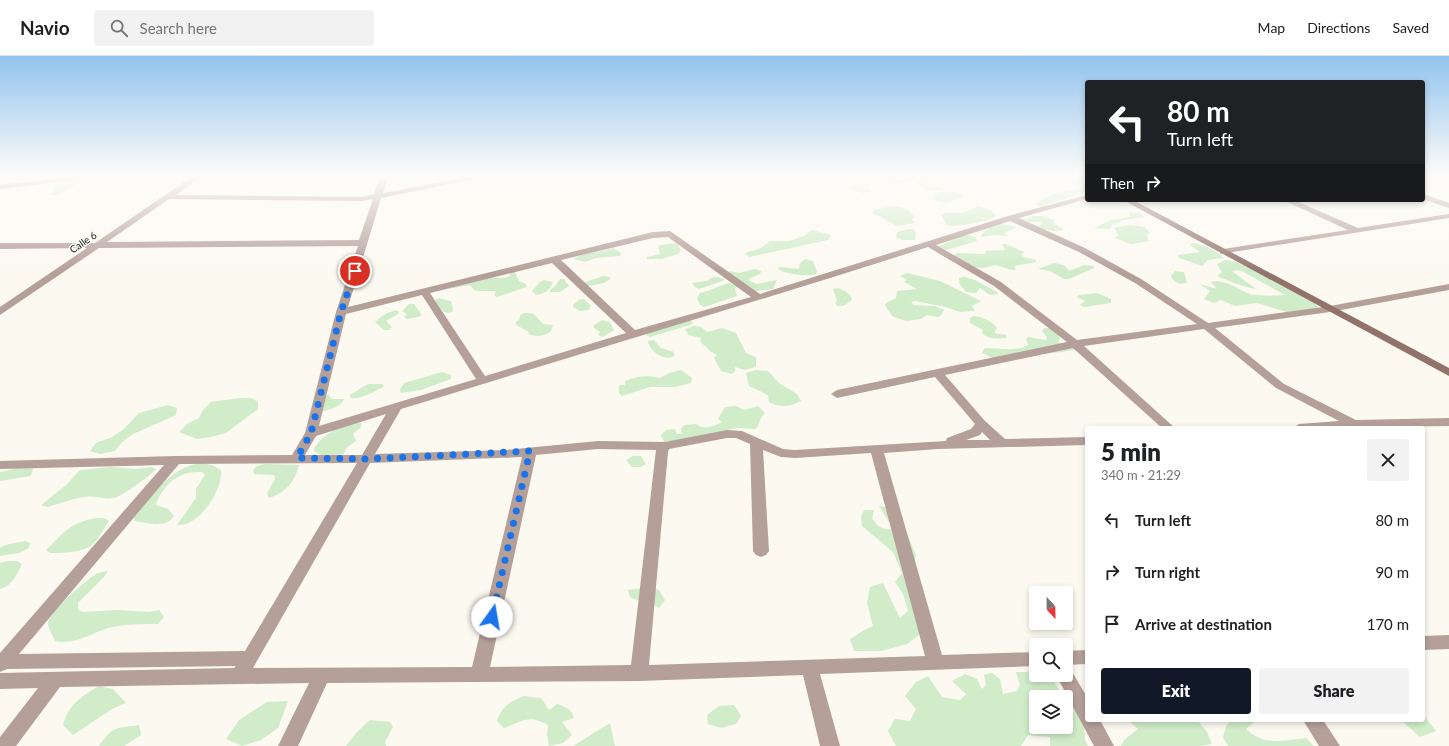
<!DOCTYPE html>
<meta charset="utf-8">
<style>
:root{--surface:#fff;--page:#f2f2f2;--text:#202124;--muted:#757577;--line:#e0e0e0;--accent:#111827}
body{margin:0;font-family:Lato,sans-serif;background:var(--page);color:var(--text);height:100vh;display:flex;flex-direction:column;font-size:15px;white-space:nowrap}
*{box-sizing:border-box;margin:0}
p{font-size:13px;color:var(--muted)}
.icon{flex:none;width:22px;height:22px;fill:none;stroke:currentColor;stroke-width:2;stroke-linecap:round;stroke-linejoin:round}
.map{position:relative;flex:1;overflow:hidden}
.details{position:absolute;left:1085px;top:370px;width:340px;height:296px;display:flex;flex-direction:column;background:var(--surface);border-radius:4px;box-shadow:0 2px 6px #0003}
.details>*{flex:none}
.top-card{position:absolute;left:1085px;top:24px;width:340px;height:122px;border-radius:4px;box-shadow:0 2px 6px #0003;background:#202124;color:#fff;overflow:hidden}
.needle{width:26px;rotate:158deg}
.buttons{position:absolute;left:1029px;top:530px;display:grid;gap:8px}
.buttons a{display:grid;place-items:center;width:44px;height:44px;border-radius:4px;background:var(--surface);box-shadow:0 2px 6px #0003;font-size:20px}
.pin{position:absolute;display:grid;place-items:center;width:34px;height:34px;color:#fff;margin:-17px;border:2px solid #fff;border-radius:50%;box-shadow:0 1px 4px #0007}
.me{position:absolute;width:44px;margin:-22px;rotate:13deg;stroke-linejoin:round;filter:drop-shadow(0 0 3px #0008)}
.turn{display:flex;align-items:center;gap:14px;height:84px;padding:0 16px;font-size:18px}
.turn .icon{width:52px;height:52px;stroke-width:2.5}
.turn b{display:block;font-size:28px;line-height:34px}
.then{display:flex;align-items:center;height:38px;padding:0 16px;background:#0003;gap:8px;font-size:15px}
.round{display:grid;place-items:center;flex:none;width:42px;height:42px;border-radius:4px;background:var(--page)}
.head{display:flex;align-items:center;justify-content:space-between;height:68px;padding:0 16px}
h1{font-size:24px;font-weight:800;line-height:30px}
.action{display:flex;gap:8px;margin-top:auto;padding:8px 16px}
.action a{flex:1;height:46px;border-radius:4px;background:var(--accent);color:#fff;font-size:16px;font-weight:800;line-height:46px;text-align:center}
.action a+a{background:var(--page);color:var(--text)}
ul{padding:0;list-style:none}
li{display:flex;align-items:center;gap:12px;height:52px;padding:0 16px}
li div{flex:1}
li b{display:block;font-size:15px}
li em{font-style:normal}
header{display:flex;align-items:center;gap:24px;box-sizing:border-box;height:56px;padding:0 20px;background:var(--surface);border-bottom:1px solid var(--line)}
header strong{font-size:19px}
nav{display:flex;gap:22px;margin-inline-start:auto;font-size:14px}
.search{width:280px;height:36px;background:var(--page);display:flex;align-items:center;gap:10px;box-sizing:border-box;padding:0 14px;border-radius:4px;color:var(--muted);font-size:15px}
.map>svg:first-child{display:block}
.green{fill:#d0ecc9;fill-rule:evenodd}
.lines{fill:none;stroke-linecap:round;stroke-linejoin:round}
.street{fill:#b59f99;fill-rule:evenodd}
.secondary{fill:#92736b;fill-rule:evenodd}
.route{stroke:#1a73e8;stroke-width:7;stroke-dasharray:0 12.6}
.labels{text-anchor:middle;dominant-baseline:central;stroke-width:3;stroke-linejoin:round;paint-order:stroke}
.far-street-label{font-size:10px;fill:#1e1d1a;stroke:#fcf9f1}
</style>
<header>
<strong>Navio</strong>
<div class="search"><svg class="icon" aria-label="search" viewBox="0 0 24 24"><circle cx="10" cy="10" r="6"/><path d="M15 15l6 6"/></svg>Search here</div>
<nav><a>Map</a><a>Directions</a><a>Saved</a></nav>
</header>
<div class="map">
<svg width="1449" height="690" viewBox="0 0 1449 690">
<rect width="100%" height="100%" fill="#fcf9f1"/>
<g class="green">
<path d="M1063,120h13l11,7v8l-47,16 -4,-3 15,-9 25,-6 2,-2z"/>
<path d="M897,121l37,3 8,10 -17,1 -9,-10 -28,3 -1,-2 1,-3z"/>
<path d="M72,126l6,1 -20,12h-10l10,-9z"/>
<path d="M866,127l4,1 -2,4 5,3 -1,1 -11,1 -11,-5 4,-4z"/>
<path d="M941,136h17l6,4 -18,7 -15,-4 4,-5z"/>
<path d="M893,150c9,1 16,2 21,11l-2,3 3,3 -18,3 -24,-13 1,-3z"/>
<path d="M979,150l13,5 4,5c-7,5 -41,12 -49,9l-6,-10 4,-2h17z"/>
<path d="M1128,156l12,1 5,4 -23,3 -3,3 -7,1 -2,5 -16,-1 17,-8 18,-3 1,-1z"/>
<path d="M1034,160h9l11,4v3l10,7 -12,1 -17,-4 7,-3v-2h-14l-3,-3z"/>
<path d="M1000,168l17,3 -13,6 4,3 -12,-1 -15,2v-2l8,-7z"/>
<path d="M1128,169l17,2 5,6 -4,2 3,6 -18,3 -16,-6 4,-3 -5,-7z"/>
<path d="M909,173h5l2,5 -1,6h-13l-6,-3 1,-5z"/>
<path d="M812,174l19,5 -3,5 -74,16 -5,1 -4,-4 16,-5 9,-7h19l15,-5z"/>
<path d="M967,179l8,2 2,4 -31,9 -4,1 -4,-4c7,-4 22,-11 29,-12z"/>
<path d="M677,187l4,7 -3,4 -17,5h-14v-2l13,-3 -2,-7 2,-2z"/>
<path d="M1192,187c8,0 27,8 31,15l-15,2 -6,6 -23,-8 -1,-3 22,-3 -10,-7z"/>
<path d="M1002,188h4l18,8 -3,3c4,4 10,3 15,5v2l-22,4 2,4h-4l-17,-5 -12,3 -10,-1 -21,-11 6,-3 26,1 2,-1 -1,-2 20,-1z"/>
<path d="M613,192l8,5 -1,3 -24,2 -11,4 -11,-3c12,-8 26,-6 39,-11z"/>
<path d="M805,203l8,2 4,11 -1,2c-8,3 -31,0 -38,-5l2,-2 19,2 1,-6z"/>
<path d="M1225,204c19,0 70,33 89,43l4,3 -1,2 -27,5 -33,-10 -22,3 -14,-6 -7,3 -10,-4 6,-8 -11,-7 18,5 -6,-7c14,-4 27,8 39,12 7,2 28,2 35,1l-45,-25 -8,1 24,18c-9,-1 -30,-9 -39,-13l5,-4 -5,-8z"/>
<path d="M1054,207l10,2 5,6 15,-6 10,1v2l-25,11h-5l-14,-8 -12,-2z"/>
<path d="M755,213l6,2 -1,3 -11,5 1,2 7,3 20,-4 -4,9 -19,2 -26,-18 2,-2 9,2z"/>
<path d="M1175,215l9,1 3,11c-8,1 -12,1 -16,-7z"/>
<path d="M510,216h5l4,9 7,3 1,3 -30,10 -3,-2 2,-4h-21l-5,-6 -22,4c12,-4 24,-9 37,-11 8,-2 18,2 25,-2z"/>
<path d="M907,217l33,8 41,20 -9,5 3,5 -15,1 -14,-5 -31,-6 -4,1 3,3 21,1 9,4 -3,5 -3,2 -11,-2 -6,4 -15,2 -14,-5 -7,-11 1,-2 10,-5 1,-7 20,-2 -13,-7 3,-2 -7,-4z"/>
<path d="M603,220l7,1v2l-6,4 -16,3 -5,-3z"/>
<path d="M713,221h6l6,3 -26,9 -4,-2 -3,-4 15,-2z"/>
<path d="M964,221l11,3 22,12 1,2 -8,1 -10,-7 -4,5 -10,-1 -6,-7 -1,-7z"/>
<path d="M560,223h4l5,7 -9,6h-10v-2l5,-4z"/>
<path d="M544,224l9,2c-3,8 -9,12 -17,13l-4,-4 8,-9z"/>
<path d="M730,227l7,4 -2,2 2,7 -33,11 -4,-2 -3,-7 3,-5c11,-2 19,-8 30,-10z"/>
<path d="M837,232c6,1 15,6 15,12l-9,6h-6l-2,-3 2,-2 -4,-12z"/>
<path d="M1097,237l14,6v4l-27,4 -4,-2 5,-4 -8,-4 2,-2z"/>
<path d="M438,242l13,3 2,8 -1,3c-11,3 -11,-5 -17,-11z"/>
<path d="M584,243l7,7 -2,4 -9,1 -7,-4v-2l6,-5z"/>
<path d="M409,248h5l8,11 -4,2 -11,2 -3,-2 3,-3 -5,-3z"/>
<path d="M396,254l3,2 -1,2 -12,7 6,6 -3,3h-5l-9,-8 10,-8z"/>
<path d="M526,257l8,1 9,10 10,1 -2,6c-7,6 -15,6 -23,3l1,-2 -13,-7v-3l3,-2 2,-6z"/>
<path d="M974,260c9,1 18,5 23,12l-3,5 12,2v3c-8,1 -19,1 -24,-5l1,-3 -13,-7v-5z"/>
<path d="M689,263l4,4 -3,2 -40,12 -4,-2 3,-3z"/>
<path d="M602,264l8,2 4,8 -11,7 -5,-2 2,-3 -6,-4v-3z"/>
<path d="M695,270l6,1 6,5 15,-4 14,5 10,20 10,4v10l-11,3 -10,-3v4l-3,3 -11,-3 -7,-13 3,-3 -7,-4 -10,-10 1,-3 -13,-3 -3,-6z"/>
<path d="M1044,272h5l8,4 3,6 -2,5 20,6 -16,3 -70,6 -10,-5 3,-5c14,0 30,4 43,-3l-2,-6 2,-2 18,3 1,-3 -5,-6z"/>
<path d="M654,284l7,8 13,4v4c-10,6 -25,-5 -26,-15z"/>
<path d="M681,314l11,8 -1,5 -16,4h-25l-28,9 -3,-3v-8h6v-4c12,-5 22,-6 35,-3l9,-5z"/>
<path d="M756,314l12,1 11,12 18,11 4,7c-12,6 -20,7 -32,1l-1,-7 -19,-9 -3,-13z"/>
<path d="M442,316l9,3v4l-30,11 -20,3 -1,-3 4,-7z"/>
<path d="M369,328h13l2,3c-10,4 -23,13 -33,11l-2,-3c8,-3 13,-9 20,-11z"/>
<path d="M328,338l4,5h12c-3,8 -13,10 -21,12l-1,-10z"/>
<path d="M239,342h12l7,4v7l-32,24 -15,4 -14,2 -18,-7 8,-8 12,-6 4,-8 8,-8z"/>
<path d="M168,349l9,3 -1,7 -43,19 -11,8 -7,9 -15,3 -10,-3 6,-8 16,-6 12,-8 15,-16z"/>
<path d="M736,350l8,4 14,-4 7,7c-5,4 -5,10 -9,16l-19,-1 -10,2 -8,6 -55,6 -3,-7 5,-5 9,-1 2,5h5l-1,-6 4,-3 11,-1c8,7 17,2 26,-2l-4,-3 7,-12z"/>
<path d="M354,366l7,1v4l-8,7 3,7 -10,7 -2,6 -21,2 -9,-5c2,-14 28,-25 40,-29z"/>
<path d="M633,400h8l5,8 -6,3h-8l-6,-7z"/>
<path d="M200,407l12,2 9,5c2,20 -22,57 -44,55l19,-27v-9l9,-14 -3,-3c-7,0 -16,0 -22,4 -10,4 -22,19 -24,29l12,4 6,7c-9,13 -25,7 -39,5l-1,-4c18,-22 36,-49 66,-54z"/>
<path d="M265,408l34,1c-4,17 -14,28 -30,33l-2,-5 8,-14 -1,-4 -20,-1 -1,-4 4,-4z"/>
<path d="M111,411l26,2 15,-2 4,2c-3,5 -36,29 -43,29 -8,2 -18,-3 -27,-1 -13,1 -26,7 -39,10l-6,-2 25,-20 14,-15z"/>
<path d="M18,412h15l-2,8 -31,5v-9z"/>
<path d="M879,450l17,2 20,47 -3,15c12,20 15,37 13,60l-19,14 -26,7h-27l-4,-12 16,-10 7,-3 -6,-23 3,-16 13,-4 17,35 8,-7 -5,-17 -8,-12 7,-9 -9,-21 -31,-26 -1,-9 3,-7h10l-2,8c6,10 11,11 22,12z"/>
<path d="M96,462h8l5,3c-5,7 -9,15 -14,21 -9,11 -32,11 -45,11l-4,-3c20,-19 22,-26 50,-32z"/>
<path d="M25,485l5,2 -1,5 -10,5 -19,3v-8l5,-3z"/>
<path d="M8,505h9l5,3c-4,9 -11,23 -22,25v-26z"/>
<path d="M108,515l-4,6 -26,26v6l4,3 36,-2 31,2 10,-2 5,7 -6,7c-17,0 -33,0 -50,4 -18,6 -33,17 -53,13 -2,-5 -7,-13 -7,-18 1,-11 40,-45 50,-50 3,-1 7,-1 10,-2z"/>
<path d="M651,531l8,3 6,10 -6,8c-8,-6 -19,-6 -29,-11l-2,-7z"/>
<path d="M1016,616h20v3h13l12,17 13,7 10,22 1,19 3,6h-38v-9l-22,-2 -7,11h-125l-8,-15 7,-12 15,2 6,-12 -11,-13 11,-14 12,-6 14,21 18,3 6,-6 -14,-13 13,-7 12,5 5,10 4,-4 -2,-10 8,-2 8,6 3,15 14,-3 3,-6zM1036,641h30v30h-30z"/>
<path d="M99,630l14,3 13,14 -14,6 -39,26 -10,-10c5,-20 19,-29 36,-39z"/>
<path d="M523,640l18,2 8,12 8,-6c9,3 15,5 17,14l-12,4 10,13 -9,8 -14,3 -2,-11 1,-10c-21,-11 -24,-4 -44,3l-7,-7c4,-14 13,-19 26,-25z"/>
<path d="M288,645l-10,27 -17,12 -19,6 -16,-7 13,-19 28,-18z"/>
<path d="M734,649l7,11 -5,8 -14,4 -14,-4 -1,-9 12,-9z"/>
<path d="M1423,658l13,17 -16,6 -19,-17h22z"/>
<path d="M370,664l20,2 3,5 -8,15 1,4h-40l10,-13z"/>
<path d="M1128,664h69l10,12 5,12 -11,2h-80l3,-6 14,-11z"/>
<path d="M1235,664h22l-11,9c18,17 36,12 60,9l8,8h-86l-5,-9 4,-13z"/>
<path d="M610,667l5,23h-42z"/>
<path d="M139,669l2,10 -17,11h-25c15,-21 15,-17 40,-21z"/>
</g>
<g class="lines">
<g class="street">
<path d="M73,120h23l-4,2 -92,11v-4z"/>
<path d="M193,120h9l-26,19 186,2 12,-3 6,-18h8l-5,17 89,-17h16l-107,22 -33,109 305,-75 17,-1 90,63 248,-78 79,-21v4l-68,19 66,30 56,31 67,44 122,-17 119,-22v6l-119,22 -115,16 69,56 72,36 93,-2v8l-156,2 6,-4 40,-3 -63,-33 -72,-59 -120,17 91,82h-13l-89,-80 -128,27 40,46 20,18 82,-2v8l-149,4 -54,4 58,202 94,-3v14l-216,8 20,72h-20l-17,-71 -164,6 -312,2 -29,63h-20l31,-63 -249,4 -44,59h-16v-9l38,-49 -38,1v-16l234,-5 2,-2 -229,3 -7,3v-19l164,-188 -164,4v-8l175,-5 117,-1 13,-22 31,-121 22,-66 -259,2 -99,67v-8l87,-59 -87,1v-6h95zM169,143l193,2 11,-2 -14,41 -252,2zM1010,165l69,31 56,31 62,41 -120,16 -76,-58 -65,-37zM668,181l83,60 -116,33 -74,-70 92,-22zM928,191l66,39 73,56 -230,48 -6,4 6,4 98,-21 40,47 -4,5 -24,9 -1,3 -151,9 -12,-1 -41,-18 -15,-1 -62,12 -67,-1 -92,9 -131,4 26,-45c175,-54 352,-106 527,-162zM552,207l74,70 -141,43 -55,-83zM422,239l54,84 -157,47 27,-112zM386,358l-24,41h-57l11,-19zM982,376l8,8h-24l14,-5zM727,382h9l14,6 3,107 3,4 5,2 5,-2 3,-4 -6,-101 18,7 14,1 76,-5 54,203 -276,9 19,-213 1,-3zM598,393l58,1 -25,215 -141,2 46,-212zM522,401l-50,210 -219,1 117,-205zM357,407l-112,188 -226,3 160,-190z"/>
<path d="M1423,138l26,9v5l-26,-9z"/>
<path d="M1283,144h11l64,28 91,-14v4l-229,36v-4l3,-1 125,-19z"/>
<path d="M1449,579v14l-26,1v-14z"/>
<path d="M1087,594v14l-21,1v-14z"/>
<path d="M1066,612l5,2 16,27v23h13l14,26h-20l-38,-71h10z"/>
<path d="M1303,664h20l17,26h-21z"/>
</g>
<g class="secondary">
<path d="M1078,120h9v5z"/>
<path d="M1123,144h10l316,168v8z"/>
</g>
</g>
<linearGradient id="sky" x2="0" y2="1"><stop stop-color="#91c3ee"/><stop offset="0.55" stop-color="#fefcf9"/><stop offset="1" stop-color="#fefcf9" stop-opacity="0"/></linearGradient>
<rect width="1449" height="217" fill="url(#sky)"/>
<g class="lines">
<path class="route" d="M355,215l-14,41 -30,121 -14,25 71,1 162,-8 -38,166"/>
</g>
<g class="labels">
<g class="far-street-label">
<text transform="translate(83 186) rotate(-34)">Calle 6</text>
</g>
</g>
</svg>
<div class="buttons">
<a><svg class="needle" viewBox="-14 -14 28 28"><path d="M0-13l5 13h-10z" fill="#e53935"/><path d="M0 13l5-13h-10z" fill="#757577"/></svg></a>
<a><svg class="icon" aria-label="search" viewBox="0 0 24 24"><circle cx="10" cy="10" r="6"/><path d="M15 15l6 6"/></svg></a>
<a><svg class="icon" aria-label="layers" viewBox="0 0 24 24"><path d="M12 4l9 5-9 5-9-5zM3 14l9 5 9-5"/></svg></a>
</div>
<div class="pin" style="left:355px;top:215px;background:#d93025"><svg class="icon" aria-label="arrive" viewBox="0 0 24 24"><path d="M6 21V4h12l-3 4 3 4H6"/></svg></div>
<svg class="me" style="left:492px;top:561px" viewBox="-20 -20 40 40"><circle r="19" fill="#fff"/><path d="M0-13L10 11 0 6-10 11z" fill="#1a73e8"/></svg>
<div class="top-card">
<div class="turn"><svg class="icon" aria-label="left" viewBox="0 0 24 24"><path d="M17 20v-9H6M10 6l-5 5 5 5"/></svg><div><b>80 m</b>Turn left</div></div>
<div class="then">Then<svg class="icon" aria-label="right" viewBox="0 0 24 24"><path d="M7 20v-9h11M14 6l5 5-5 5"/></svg></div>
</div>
<section class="details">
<div class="head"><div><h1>5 min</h1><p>340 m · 21:29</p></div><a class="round"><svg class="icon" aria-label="close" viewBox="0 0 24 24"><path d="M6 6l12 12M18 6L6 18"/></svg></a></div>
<ul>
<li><svg class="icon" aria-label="left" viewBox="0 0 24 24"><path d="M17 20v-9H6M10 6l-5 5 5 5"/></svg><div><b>Turn left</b></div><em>80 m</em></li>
<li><svg class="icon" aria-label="right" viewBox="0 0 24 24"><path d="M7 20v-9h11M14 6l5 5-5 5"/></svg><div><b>Turn right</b></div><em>90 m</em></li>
<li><svg class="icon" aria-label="arrive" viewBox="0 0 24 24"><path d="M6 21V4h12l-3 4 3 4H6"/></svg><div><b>Arrive at destination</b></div><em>170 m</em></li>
</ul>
<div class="action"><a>Exit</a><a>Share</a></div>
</section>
</div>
